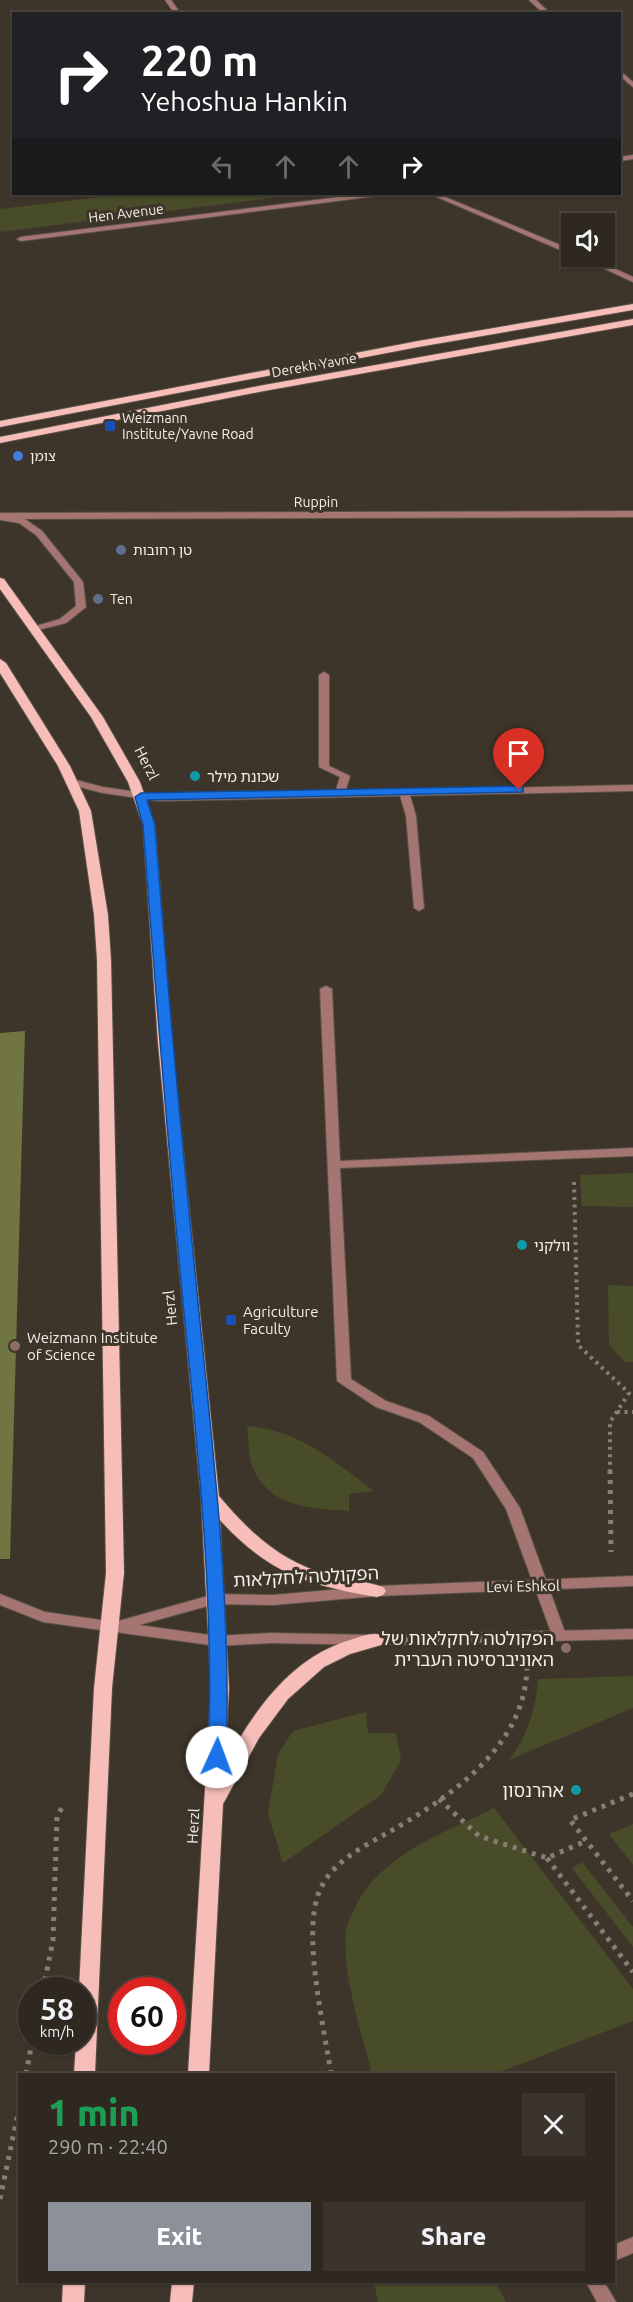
<!DOCTYPE html>
<meta charset="utf-8">
<style>
:root{--surface:#2e2820;--page:#3a342d;--text:#f1f3f6;--muted:#a7a6a5;--line:#49443e;--accent:#8c9099}
body{margin:0;font-family:Ubuntu,"Noto Sans Hebrew",sans-serif;background:var(--page);color:var(--text);height:100vh;display:flex;flex-direction:column;font-size:22px;white-space:nowrap}
*{box-sizing:border-box;margin:0}
p{font-size:20px;color:var(--muted)}
.icon{flex:none;width:33px;height:33px;fill:none;stroke:currentColor;stroke-width:2;stroke-linecap:round;stroke-linejoin:round}
.map{position:relative;flex:1;overflow:hidden}
.sheet{position:absolute;left:18px;top:2073px;width:597px;height:210px;display:flex;flex-direction:column;background:var(--surface);border-radius:0px;box-shadow:0 2px 4px #0004,0 0 0 2px var(--line)}
.sheet>*{flex:none}
.top-card{position:absolute;left:12px;top:12px;width:609px;height:183px;border-radius:0px;box-shadow:0 2px 4px #0004,0 0 0 2px var(--line);background:#202124;color:#fff;overflow:hidden}
.fabs{position:absolute;left:561px;top:213px;display:grid;gap:12px}
.fabs a{display:grid;place-items:center;width:54px;height:54px;border-radius:0px;background:var(--surface);box-shadow:0 2px 4px #0004,0 0 0 2px var(--line);font-size:30px}
.speed{position:absolute;left:18px;top:1977px;display:flex;gap:12px;font-size:30px;font-weight:700;text-align:center}
.speed>*{display:grid;place-content:center;width:78px;height:78px;border-radius:50%;background:var(--surface);box-shadow:0 2px 4px #0004,0 0 0 2px var(--line);line-height:1}
.speed small{font-size:15px;font-weight:400}
.speed .limit{border:9px solid #d22;background:#fff;color:#111}
.pin{position:absolute;display:grid;place-items:center;width:51px;height:51px;color:#fff;margin:-62px -26px;border-radius:50% 50% 50% 0;rotate:-45deg;box-shadow:0 0 6px #0007}
.pin .icon{rotate:45deg}
.me{position:absolute;width:66px;margin:-33px;rotate:2deg;stroke-linejoin:round;filter:drop-shadow(0 0 4px #0008)}
.turn{display:flex;align-items:center;gap:21px;height:126px;padding:0 30px;font-size:27px}
.turn .icon{width:78px;height:78px;stroke-width:2.5}
.turn b{display:block;font-size:42px;line-height:51px}
.lanes{display:flex;align-items:center;height:57px;padding:0 30px;background:#0003;justify-content:center;gap:30px;direction:ltr}
.lanes .off{opacity:.35}
.round{display:grid;place-items:center;flex:none;width:63px;height:63px;border-radius:0px;background:var(--page)}
.summary{display:flex;align-items:center;justify-content:space-between;height:102px;padding:0 30px}
h1{font-size:36px;font-weight:800;line-height:45px;color:#1e9e55}
.action{display:flex;gap:12px;margin-top:auto;padding:12px 30px}
.action a{flex:1;height:69px;border-radius:0px;background:var(--accent);color:#fff;font-size:24px;font-weight:800;line-height:69px;text-align:center}
.action a+a{background:var(--page);color:var(--text)}
.map>svg:first-child{display:block}
.green{fill:#484c29}
.forest{fill:#707542}
.lines{fill:none;stroke-linecap:round;stroke-linejoin:round}
.lane-casing{stroke:#5b5348;stroke-width:2}
.street-casing{stroke:#5b5348;stroke-width:2}
.primary-casing{stroke:#5b5348;stroke-width:2}
.path-far1{stroke:#877f76;stroke-width:4;stroke-dasharray:3 4.5;stroke-linecap:butt}
.path{stroke:#877f76;stroke-width:5;stroke-dasharray:4 6;stroke-linecap:butt}
.lane{fill:#a47571;fill-rule:evenodd}
.street{fill:#a47571;fill-rule:evenodd}
.primary{fill:#f7beb9;fill-rule:evenodd}
.route{fill:#1a73e8;stroke:#114b97;stroke-width:1.5}
.transit-dot{fill:#1a4fb4;stroke:#3e352a;stroke-width:2}
.shop-dot{fill:#3f7fe0;stroke:#3e352a;stroke-width:2}
.service-dot{fill:#5c6f8a;stroke:#3e352a;stroke-width:2}
.culture-dot{fill:#0f9aa8;stroke:#3e352a;stroke-width:2}
.education-dot{fill:#8d6e63;stroke:#3e352a;stroke-width:2}
.labels{text-anchor:middle;dominant-baseline:central;stroke-width:6;stroke-linejoin:round;paint-order:stroke}
.far-street-label{font-size:14px;fill:#f4eee7;stroke:#3e352a}
.far-poi-label{font-size:14px;fill:#f4eee7;stroke:#3e352a;text-anchor:start}
.street-label{font-size:15px;fill:#f4eee7;stroke:#3e352a}
.poi-label{font-size:15px;fill:#f4eee7;stroke:#3e352a;text-anchor:start}
.near-street-label{font-size:18px;fill:#f4eee7;stroke:#3e352a}
.near-poi-label{font-size:18px;fill:#f4eee7;stroke:#3e352a;text-anchor:end}
</style>
<div class="map">
<svg width="633" height="2302" viewBox="0 0 633 2302">
<rect width="100%" height="100%" fill="#3e352a"/>
<g class="green">
<path d="M126,194h178l-304,38v-23z"/>
<path d="M633,1173v34l-51,-1 -2,-31z"/>
<path d="M608,1285l25,1v76h-8l-16,-17z"/>
<path d="M247,1426c53,4 87,35 127,65l-25,3v17c-35,-2 -80,-3 -96,-43 -5,-11 -4,-29 -6,-42z"/>
<path d="M633,1676v32l-124,52c18,-23 27,-51 29,-81z"/>
<path d="M366,1712l2,21h28l5,27 -20,35 -98,68 -15,-49 10,-60 15,-23z"/>
<path d="M494,1808l139,181v32l-139,53h-122c-11,-45 -30,-97 -26,-144 1,-6 4,-12 7,-18 24,-56 89,-78 141,-104z"/>
<path d="M633,1824v41l-24,-31z"/>
<path d="M582,1862l51,65v20l-61,-79z"/>
<path d="M374,2282h121l11,20h-128z"/>
</g>
<path class="forest" d="M25,1031l-15,528h-10v-526z"/>
<g class="lines">
<defs>
<g id="lane">
<path d="M0,514l25,5 17,12 41,51 3,25 -20,16 -32,8 -5,-3 31,-9 16,-13 -2,-24 -38,-47 -17,-12 -19,-3z"/>
<path d="M324,672l5,3v91l21,10 -5,17 -5,3 -5,-3 5,-16 -21,-10v-92z"/>
<path d="M404,789l5,3 7,24 8,92 -5,3 -5,-3 -8,-92 -7,-24z"/>
<path d="M326,986l6,3 8,172 293,-13v8l-293,12 11,211 35,22 43,15 54,36 37,56 46,127 -2,4 -5,1 -5,-1 -2,-4 -46,-126 -33,-51 -54,-36 -43,-15 -39,-26 -17,-392z"/>
<path d="M633,2237v16l-19,8v-16z"/>
<path d="M586,2282h18l12,20h-19z"/>
</g>
<g id="street">
<path d="M165,0h6l10,14h-6z"/>
<path d="M529,0h7l15,14h-7z"/>
<path d="M620,71l13,11v5l-13,-11z"/>
<path d="M633,155v4l-13,2v-4z"/>
<path d="M363,194h16l-3,2 -355,45 -4,-2 4,-2z"/>
<path d="M430,194h8l134,56v5z"/>
<path d="M577,256h10l46,21v5z"/>
<path d="M633,511v6l-633,2v-6z"/>
<path d="M72,779l31,8 55,8 475,-10v6l-475,10 -55,-8 -35,-9v-4z"/>
<path d="M633,1576v10l-256,10 -104,9 -58,-1 -76,21 78,11 54,-3 104,2 258,-6v10l-258,6 -104,-2 -54,3 -174,-24 -43,-17v-11l45,18 70,10 100,-28 58,1 104,-9z"/>
</g>
<g id="primary">
<path d="M633,304v6l-215,37 -418,80v-6l418,-80z"/>
<path d="M633,319v6l-369,66 -264,52v-6l264,-52z"/>
<path d="M0,578l4,1 99,138 37,65 15,43 17,218 47,453c30,36 63,67 110,79 18,5 37,6 54,12l3,4 -3,4 -6,2c-69,-12 -109,-24 -157,-77l9,168 -4,76c28,-52 65,-106 125,-124 10,-3 21,-8 31,-5l3,5 -3,5 -31,9 -26,13 -36,32 -29,39 -36,66 -14,270h-21l23,-386 -10,-191 -43,-454 -15,-218 -15,-43 -37,-65 -91,-128z"/>
<path d="M0,659l6,4 64,103 21,45 17,104 3,45 13,613 -12,115 -17,386h-21l2,-32h6v-52h-3l15,-302 12,-115 -9,-613 -3,-45 -15,-104 -21,-45 -58,-93z"/>
<path d="M63,2282h22l-1,20h-22z"/>
<path d="M172,2282h22l-2,20h-22z"/>
</g>
</defs>
<use href="#lane" class="lane-casing"/>
<use href="#street" class="street-casing"/>
<use href="#primary" class="primary-casing"/>
<g class="path-far1">
<path d="M574,1182l4,163 51,48 -19,29v50"/>
<path d="M617,1412h16"/>
</g>
<g class="path">
<path d="M610,1470l1,82"/>
<path d="M633,1794l-63,26 63,81"/>
<path d="M439,1799l40,37 68,22 39,-17"/>
<path d="M547,1858l86,114"/>
<path d="M43,1990l10,-50 4,-124 6,-10"/>
<path d="M26,2074l6,-32"/>
<path d="M331,2074c-7,-46 -27,-133 -14,-176 10,-34 44,-50 72,-66 63,-36 138,-87 138,-167"/>
<path d="M0,2199l20,-95"/>
</g>
<use href="#lane" class="lane"/>
<use href="#street" class="street"/>
<use href="#primary" class="primary"/>
</g>
<path class="route" d="M519,786l4,1v5l-376,8 8,25c12,160 27,318 43,477 15,151 34,303 28,455l-3,4h-12l-3,-4c7,-152 -10,-304 -25,-454 -15,-160 -28,-318 -40,-478l-8,-28 6,-4z"/>
<g class="transit-dot">
<rect x="104" y="420" width="12" height="12" rx="3"/>
<rect x="225" y="1314" width="12" height="12" rx="3"/>
</g>
<circle class="shop-dot" cx="18" cy="456" r="6"/>
<g class="service-dot">
<circle cx="121" cy="550" r="6"/>
<circle cx="98" cy="599" r="6"/>
</g>
<g class="culture-dot">
<circle cx="195" cy="776" r="6"/>
<circle cx="522" cy="1245" r="6"/>
<circle cx="576" cy="1790" r="6"/>
</g>
<g class="education-dot">
<circle cx="15" cy="1346" r="6"/>
<circle cx="566" cy="1648" r="6"/>
</g>
<g class="labels">
<g class="far-street-label">
<text transform="translate(126 213) rotate(-7)">Hen Avenue</text>
<text transform="translate(314 365) rotate(-10)">Derekh Yavne</text>
<text x="316" y="502">Ruppin</text>
</g>
<g class="far-poi-label">
<text x="122" y="418">Weizmann<tspan x="122" dy="16">Institute/Yavne Road</tspan></text>
<text x="30" y="456">צומן</text>
<text x="133" y="550">טן רחובות</text>
<text x="110" y="599">Ten</text>
</g>
<g class="street-label">
<text transform="translate(147 763) rotate(63)">Herzl</text>
<text transform="translate(170 1308) rotate(-96)">Herzl</text>
<text transform="translate(523 1586) rotate(-1)">Levi Eshkol</text>
<text transform="translate(193 1826) rotate(-87)">Herzl</text>
</g>
<g class="poi-label">
<text x="207" y="776">שכונת מילר</text>
<text x="534" y="1245">וולקני</text>
<text x="243" y="1311">Agriculture<tspan x="243" dy="17">Faculty</tspan></text>
<text x="27" y="1337">Weizmann Institute<tspan x="27" dy="17">of Science</tspan></text>
</g>
<g class="near-street-label">
<text transform="translate(306 1576) rotate(-3)">הפקולטה לחקלאות</text>
</g>
<g class="near-poi-label">
<text x="554" y="1638">הפקולטה לחקלאות של<tspan x="554" dy="21">האוניברסיטה העברית</tspan></text>
<text x="564" y="1790">אהרנסון</text>
</g>
</g>
</svg>
<div class="fabs">
<a><svg class="icon" aria-label="sound" viewBox="0 0 24 24"><path d="M4 9h4l5-4v14l-5-4H4zM17 9q2 3 0 6"/></svg></a>
</div>
<div class="speed"><div>58<small>km/h</small></div><div class="limit">60</div></div>
<div class="pin" style="left:519px;top:790px;background:#d93025"><svg class="icon" aria-label="arrive" viewBox="0 0 24 24"><path d="M6 21V4h12l-3 4 3 4H6"/></svg></div>
<svg class="me" style="left:217px;top:1757px" viewBox="-20 -20 40 40"><circle r="19" fill="#fff"/><path d="M0-13L10 11 0 6-10 11z" fill="#1a73e8"/></svg>
<div class="top-card">
<div class="turn"><svg class="icon" aria-label="right" viewBox="0 0 24 24"><path d="M7 20v-9h11M14 6l5 5-5 5"/></svg><div><b>220 m</b>Yehoshua Hankin</div></div>
<div class="lanes"><svg class="icon off" aria-label="left" viewBox="0 0 24 24"><path d="M17 20v-9H6M10 6l-5 5 5 5"/></svg><svg class="icon off" aria-label="ahead" viewBox="0 0 24 24"><path d="M12 20V5M6 11l6-6 6 6"/></svg><svg class="icon off" aria-label="ahead" viewBox="0 0 24 24"><path d="M12 20V5M6 11l6-6 6 6"/></svg><svg class="icon" aria-label="right" viewBox="0 0 24 24"><path d="M7 20v-9h11M14 6l5 5-5 5"/></svg></div>
</div>
<section class="sheet">
<div class="summary"><div><h1>1 min</h1><p>290 m · 22:40</p></div><a class="round"><svg class="icon" aria-label="close" viewBox="0 0 24 24"><path d="M6 6l12 12M18 6L6 18"/></svg></a></div>
<div class="action"><a>Exit</a><a>Share</a></div>
</section>
</div>
